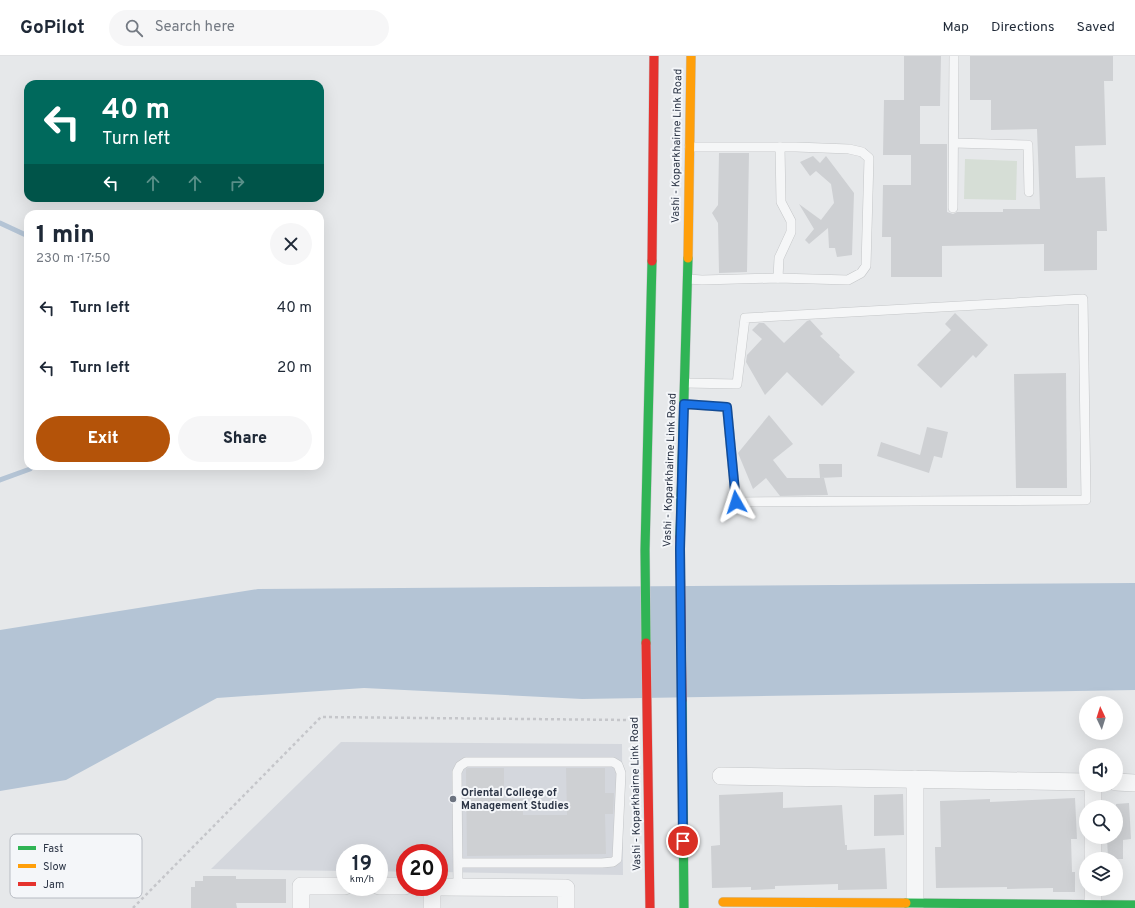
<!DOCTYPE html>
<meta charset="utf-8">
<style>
:root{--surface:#fff;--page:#f6f6f7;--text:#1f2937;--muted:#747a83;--line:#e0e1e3;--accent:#b45309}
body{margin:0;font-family:Overpass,sans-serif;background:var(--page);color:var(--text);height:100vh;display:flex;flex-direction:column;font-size:15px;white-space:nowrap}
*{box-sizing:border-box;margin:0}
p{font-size:13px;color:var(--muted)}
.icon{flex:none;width:22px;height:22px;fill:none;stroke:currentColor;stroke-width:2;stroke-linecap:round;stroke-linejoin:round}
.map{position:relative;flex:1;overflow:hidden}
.panel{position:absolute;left:24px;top:154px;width:300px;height:260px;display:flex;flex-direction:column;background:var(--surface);border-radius:12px;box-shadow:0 4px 16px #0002}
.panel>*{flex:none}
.hud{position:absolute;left:24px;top:24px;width:300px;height:122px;border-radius:12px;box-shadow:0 4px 16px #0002;background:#00695c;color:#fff;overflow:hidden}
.needle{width:26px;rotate:356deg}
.buttons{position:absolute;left:1079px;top:640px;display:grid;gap:8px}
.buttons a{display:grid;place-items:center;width:44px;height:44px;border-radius:50%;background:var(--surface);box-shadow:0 4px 16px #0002;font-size:20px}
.speed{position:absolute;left:336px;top:788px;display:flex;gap:8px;font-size:20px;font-weight:700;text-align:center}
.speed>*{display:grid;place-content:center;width:52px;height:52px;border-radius:50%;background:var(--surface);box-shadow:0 4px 16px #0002;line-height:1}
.speed small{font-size:10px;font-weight:400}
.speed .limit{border:6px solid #d22;background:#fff;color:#111}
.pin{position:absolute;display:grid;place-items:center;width:34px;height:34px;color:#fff;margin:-17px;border:2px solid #fff;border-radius:50%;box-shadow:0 1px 4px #0007}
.me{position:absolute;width:44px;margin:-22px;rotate:354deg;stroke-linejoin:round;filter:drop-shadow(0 0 3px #0008)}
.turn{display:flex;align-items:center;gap:14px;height:84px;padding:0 12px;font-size:18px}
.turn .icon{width:52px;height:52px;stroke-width:2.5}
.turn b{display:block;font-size:28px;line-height:34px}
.lanes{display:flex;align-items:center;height:38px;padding:0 12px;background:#0003;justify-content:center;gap:20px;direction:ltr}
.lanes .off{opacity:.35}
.round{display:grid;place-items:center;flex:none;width:42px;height:42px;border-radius:21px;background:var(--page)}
.headline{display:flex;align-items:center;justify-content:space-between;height:68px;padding:0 12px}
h1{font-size:24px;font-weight:800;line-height:30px}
.cta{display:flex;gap:8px;margin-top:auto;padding:8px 12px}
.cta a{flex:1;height:46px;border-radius:24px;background:var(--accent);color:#fff;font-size:16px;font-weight:800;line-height:46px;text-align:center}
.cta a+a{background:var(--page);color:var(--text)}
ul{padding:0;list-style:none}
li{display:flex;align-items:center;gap:12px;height:60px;padding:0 12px}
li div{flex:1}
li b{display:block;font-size:15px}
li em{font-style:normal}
header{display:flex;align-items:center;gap:24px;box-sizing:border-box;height:56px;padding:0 20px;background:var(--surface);border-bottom:1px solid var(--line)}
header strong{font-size:19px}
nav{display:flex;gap:22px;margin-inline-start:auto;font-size:14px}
.search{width:280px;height:36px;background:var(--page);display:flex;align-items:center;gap:10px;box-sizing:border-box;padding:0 14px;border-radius:22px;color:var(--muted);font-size:15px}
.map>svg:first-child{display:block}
.built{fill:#d4d7dd}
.green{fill:#d6ded6}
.water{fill:#b4c4d5}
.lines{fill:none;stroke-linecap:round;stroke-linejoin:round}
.stream{stroke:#b4c4d5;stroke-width:5}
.building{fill:#ced0d3}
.lane-casing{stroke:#c4c6c8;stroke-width:10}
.street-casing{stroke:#c4c6c8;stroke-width:18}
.fast-casing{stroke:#c4c6c8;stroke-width:10}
.slow-casing{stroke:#c4c6c8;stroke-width:10}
.jam-casing{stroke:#c4c6c8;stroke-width:10}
.path{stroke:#c5c6ca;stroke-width:2.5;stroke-dasharray:3 3;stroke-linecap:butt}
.lane{stroke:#f5f6f7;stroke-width:9}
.street{stroke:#f5f6f7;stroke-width:17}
.fast{stroke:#30b455;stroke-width:9}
.slow{stroke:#ff9f0a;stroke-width:9}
.jam{stroke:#e5322d;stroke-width:9}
.route-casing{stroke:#114b97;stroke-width:10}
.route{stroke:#1a73e8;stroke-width:7}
.poi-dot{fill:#6c737f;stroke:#f4f6f9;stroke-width:1.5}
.labels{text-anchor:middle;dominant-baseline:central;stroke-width:4;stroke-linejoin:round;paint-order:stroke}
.street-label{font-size:11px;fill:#2b3445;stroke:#f4f6f9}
.poi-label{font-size:11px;font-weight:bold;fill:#2b3445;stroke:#f4f6f9;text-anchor:start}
.key{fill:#f4f6f9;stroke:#b8bcc3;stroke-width:1}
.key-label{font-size:11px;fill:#2b3445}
</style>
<header>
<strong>GoPilot</strong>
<div class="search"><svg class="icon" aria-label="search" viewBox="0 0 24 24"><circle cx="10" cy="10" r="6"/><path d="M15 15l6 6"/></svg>Search here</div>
<nav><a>Map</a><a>Directions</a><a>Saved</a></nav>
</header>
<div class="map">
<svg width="1135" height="852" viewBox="0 0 1135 852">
<rect width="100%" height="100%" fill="#e6e8ea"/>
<path class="built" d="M341,686l281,2 1,131 -184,-3v-19h-34v19l-26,-1v-18h-34v18l-134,-2z"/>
<path class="green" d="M965,103l52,2 -1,39 -52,-1z"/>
<path class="water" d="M1135,527v107l-553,9 -218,-11 -147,10 -151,82 -66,11v-161l258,-41z"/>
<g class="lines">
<g class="stream">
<path d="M0,167l28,13"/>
<path d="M0,424l30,-11 2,-3"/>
</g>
</g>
<g class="building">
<path d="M904,0h37l-1,50h-20v38h27v68l6,2 4,-2h46v-3h37l-3,-80 -46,1v-30h-21v-44h143v25h-9l2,64 -31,1 1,32 29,-1 2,54h-10v39l-53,1v-27l-102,2v31h-51v-40h-9l1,-52h28v-30h-28l1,-55h20z"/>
<path d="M719,97h30l-2,119 -28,1 -1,-50 -6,-10 6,-8z"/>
<path d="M813,100l7,7 6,-7 28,37 -2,62 -15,2 -2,-9h-6l-1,-20 -19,16 -4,-4 9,-11 -15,-25 22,16 13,-17 -3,-19 -15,-13 -6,5 -10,-14z"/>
<path d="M955,257l33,32 -12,13 -3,-3 -32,33 -24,-23 34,-35 -6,-6z"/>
<path d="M810,264l13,14 -3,2 20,19 -1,2 16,15 -33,34 -35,-34 -22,23 -19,-33 1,-7 15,-16 -10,-9 7,-7h5l20,20 23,-22z"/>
<path d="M1066,317l1,115h-51l-2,-114z"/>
<path d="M769,359l24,29 -20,16 14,18h37l4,17 -48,1 -14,-18 -13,11 -15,-36z"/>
<path d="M927,371l21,5 -6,26 -8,-2 -5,17 -52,-17 4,-14 39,13z"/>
<path d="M819,408h23v13l-22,1z"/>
<path d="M468,712h36v31h19v16h44l-1,-47h39v25h9l-1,21h-8l1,40 -139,2 -1,-87z"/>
<path d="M783,736v16l59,-3 3,40h2v5l38,-2 2,41 -49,1v-6l-63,2v3l-24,1v-3l-39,1 -1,-42 9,-1 -1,-50z"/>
<path d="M903,738l1,41 -30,1v-41z"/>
<path d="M1075,742l2,41h-6l1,33h3v20h-22v-4l-46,1v-2l-71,1 -1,-41h6l-1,-46 50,-2v3z"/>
<path d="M1129,747l2,36 -8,1v19h-15l-1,-22h9v-33z"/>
<path d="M203,820h33v3h50v24h-50l1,5h-46v-21h4v-6h8z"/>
</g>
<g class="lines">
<defs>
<g id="lane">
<path d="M954,87l74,2 1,47"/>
<path d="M953,152l1,-152"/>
<path d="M778,222l1,-20 12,-26v-11l-10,-19 -1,-55"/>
<path d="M688,223l14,1 76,-2 70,2 13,-7 5,-7 3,-108 -7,-6 -13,-3 -53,-2h-107"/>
<path d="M684,348l43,3 9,95 350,-2 -3,-201 -338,19 -8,66 -52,-1"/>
<path d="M458,807h144l11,-1 4,-3 4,-86 -3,-8 -5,-3h-147l-6,4 -3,6 1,115"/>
</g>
<g id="street">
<path d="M721,720l365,6"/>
<path d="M1116,726l19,1"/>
<path d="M1093,729v22"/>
<path d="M1093,781v22"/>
<path d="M379,830h26"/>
<path d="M432,831v21"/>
<path d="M439,831l127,1v20"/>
<path d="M1093,833v16"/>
<path d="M301,852v-22h44"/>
<path d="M915,852v-129"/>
</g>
<g id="fast">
<path d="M680,481l8,-279"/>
<path d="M646,587l-1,-93 7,-289"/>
<path d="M682,644l2,208"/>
<path d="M906,847l229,2"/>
</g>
<g id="slow">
<path d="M688,202l3,-202"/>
<path d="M723,846l183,1"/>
</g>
<g id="jam">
<path d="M652,205l2,-205"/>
<path d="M680,481l2,163"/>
<path d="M646,587l4,265"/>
</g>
</defs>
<use href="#lane" class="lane-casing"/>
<use href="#street" class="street-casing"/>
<use href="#fast" class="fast-casing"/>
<use href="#slow" class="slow-casing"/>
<use href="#jam" class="jam-casing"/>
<path class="path" d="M133,852l188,-191 308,3"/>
<use href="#lane" class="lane"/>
<use href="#street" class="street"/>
<use href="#fast" class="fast"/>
<use href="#slow" class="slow"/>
<use href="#jam" class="jam"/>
</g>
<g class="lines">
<defs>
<path id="route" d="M683,785l-3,-292 4,-145 43,3 9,95"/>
</defs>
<use href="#route" class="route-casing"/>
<use href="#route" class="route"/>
</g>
<circle class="poi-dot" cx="453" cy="743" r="4"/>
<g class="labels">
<g class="street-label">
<text transform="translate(677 90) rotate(-89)">Vashi - Koparkhairne Link Road</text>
<text transform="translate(670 414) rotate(-88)">Vashi - Koparkhairne Link Road</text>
<text transform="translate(636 738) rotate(-91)">Vashi - Koparkhairne Link Road</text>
</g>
<g class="poi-label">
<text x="461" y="737">Oriental College of<tspan x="461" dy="13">Management Studies</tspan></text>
</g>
</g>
<rect x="10" y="778" width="132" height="64" rx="6" class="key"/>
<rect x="18" y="790" width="18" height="4" fill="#30b455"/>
<rect x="18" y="808" width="18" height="4" fill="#ff9f0a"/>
<rect x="18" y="826" width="18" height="4" fill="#e5322d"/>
<g class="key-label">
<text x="43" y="796">Fast</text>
<text x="43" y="814">Slow</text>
<text x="43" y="832">Jam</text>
</g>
</svg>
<div class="buttons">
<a><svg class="needle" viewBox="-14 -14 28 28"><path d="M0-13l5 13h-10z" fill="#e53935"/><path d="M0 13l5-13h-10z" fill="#747a83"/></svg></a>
<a><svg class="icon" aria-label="sound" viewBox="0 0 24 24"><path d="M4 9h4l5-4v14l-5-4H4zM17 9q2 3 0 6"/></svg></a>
<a><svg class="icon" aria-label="search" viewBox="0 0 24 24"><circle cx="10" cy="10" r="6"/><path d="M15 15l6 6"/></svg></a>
<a><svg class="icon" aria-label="layers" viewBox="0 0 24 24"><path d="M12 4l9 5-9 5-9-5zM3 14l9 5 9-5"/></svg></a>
</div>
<div class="speed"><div>19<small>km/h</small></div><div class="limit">20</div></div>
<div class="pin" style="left:683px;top:785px;background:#d93025"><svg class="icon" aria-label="arrive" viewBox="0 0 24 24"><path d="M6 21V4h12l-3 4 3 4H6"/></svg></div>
<svg class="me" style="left:736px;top:446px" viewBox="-20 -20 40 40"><path d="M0-17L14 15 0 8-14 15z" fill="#1a73e8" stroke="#fff" stroke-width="4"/></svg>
<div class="hud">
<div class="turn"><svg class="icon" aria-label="left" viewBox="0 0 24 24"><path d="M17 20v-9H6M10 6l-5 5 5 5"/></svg><div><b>40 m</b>Turn left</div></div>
<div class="lanes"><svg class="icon" aria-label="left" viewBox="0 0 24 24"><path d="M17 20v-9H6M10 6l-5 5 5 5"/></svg><svg class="icon off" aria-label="ahead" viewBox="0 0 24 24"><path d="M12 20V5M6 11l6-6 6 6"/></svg><svg class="icon off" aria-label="ahead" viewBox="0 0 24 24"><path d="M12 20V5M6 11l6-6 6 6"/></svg><svg class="icon off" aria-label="right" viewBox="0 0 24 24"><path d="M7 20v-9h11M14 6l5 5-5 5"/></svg></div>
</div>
<section class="panel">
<div class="headline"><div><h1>1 min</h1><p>230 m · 17:50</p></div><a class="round"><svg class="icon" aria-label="close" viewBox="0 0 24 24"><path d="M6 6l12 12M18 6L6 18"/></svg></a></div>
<ul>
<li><svg class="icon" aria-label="left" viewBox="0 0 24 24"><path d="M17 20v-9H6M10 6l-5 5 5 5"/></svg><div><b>Turn left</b></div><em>40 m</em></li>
<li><svg class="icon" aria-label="left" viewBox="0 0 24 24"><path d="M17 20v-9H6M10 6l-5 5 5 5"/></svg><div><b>Turn left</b></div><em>20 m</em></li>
</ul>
<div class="cta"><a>Exit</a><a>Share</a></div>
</section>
</div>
